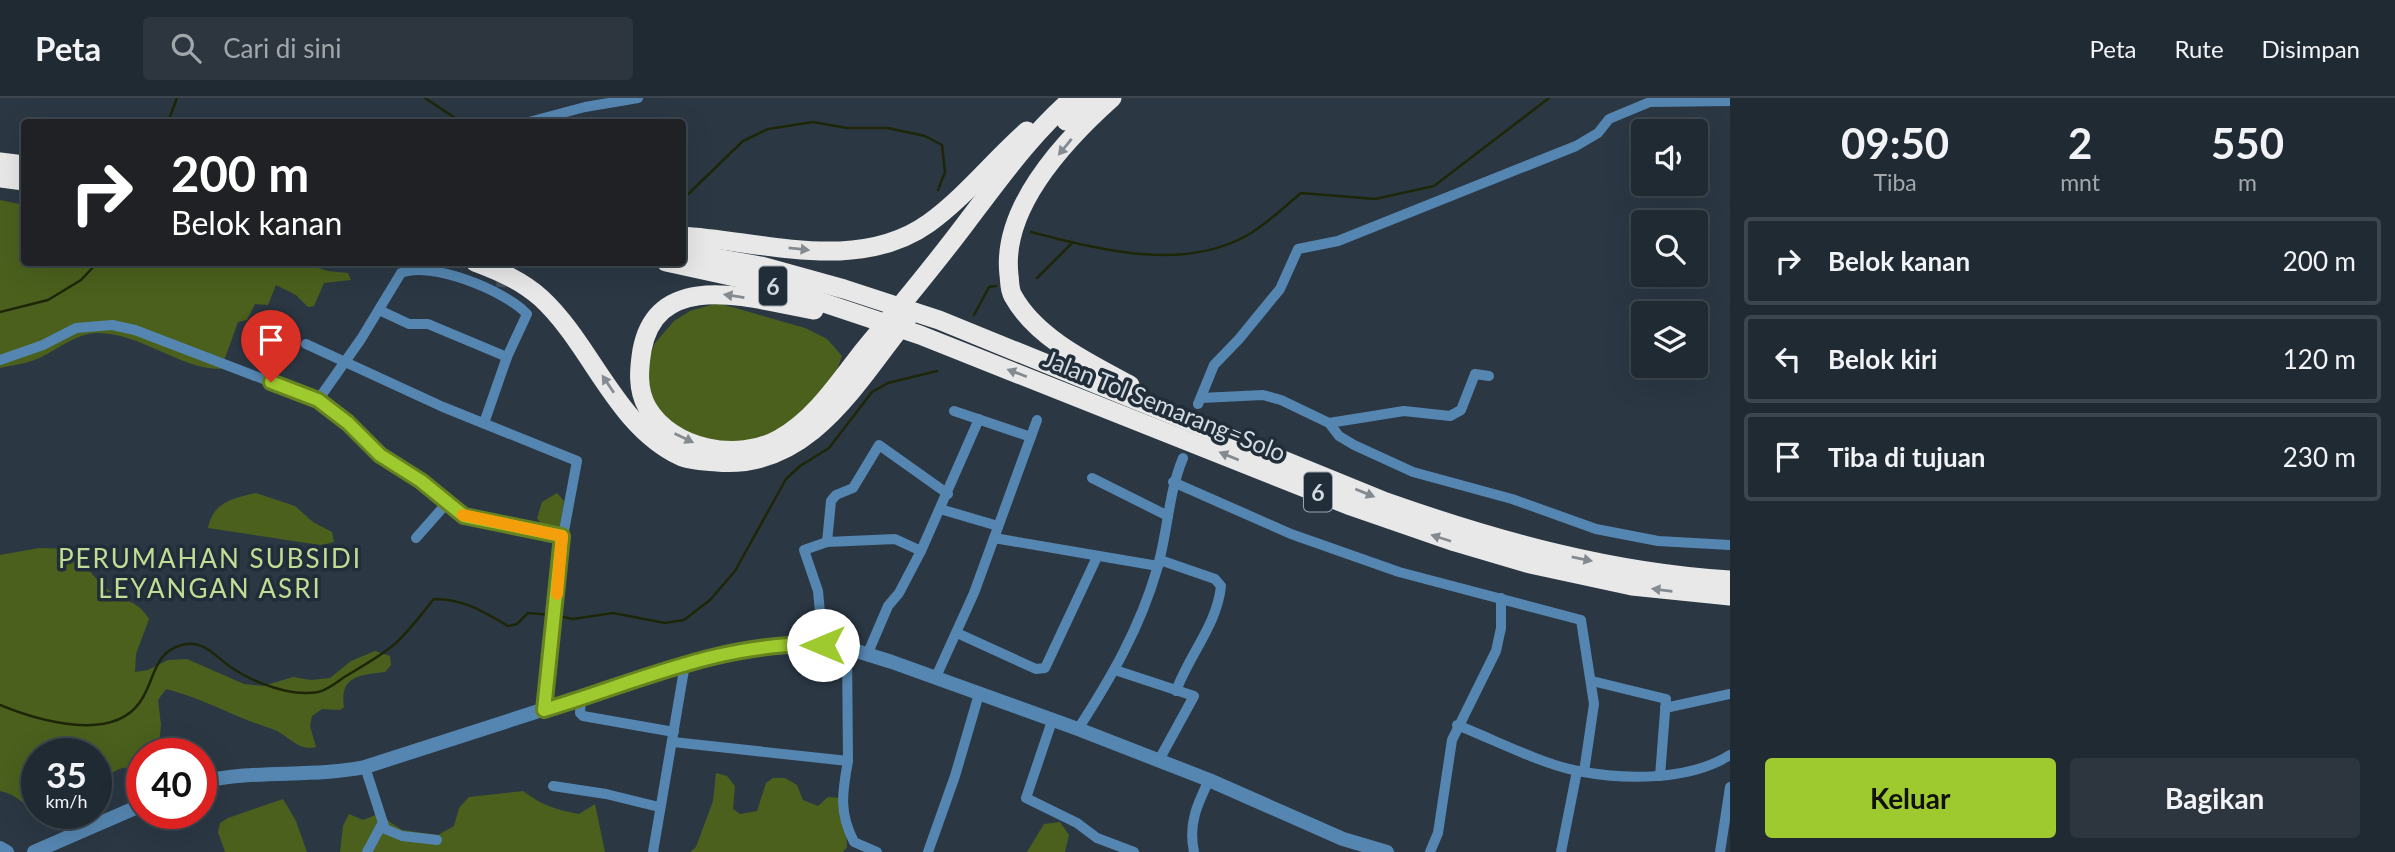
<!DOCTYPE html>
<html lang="id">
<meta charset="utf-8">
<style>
:root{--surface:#202a33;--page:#2d363f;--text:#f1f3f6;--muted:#a2a7ac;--line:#3d464e;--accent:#9eca2f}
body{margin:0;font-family:Lato,sans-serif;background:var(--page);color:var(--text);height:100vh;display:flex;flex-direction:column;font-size:26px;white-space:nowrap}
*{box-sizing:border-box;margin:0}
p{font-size:23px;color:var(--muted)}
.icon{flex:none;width:38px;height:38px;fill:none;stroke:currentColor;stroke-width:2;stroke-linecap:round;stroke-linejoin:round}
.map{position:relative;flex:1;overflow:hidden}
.panel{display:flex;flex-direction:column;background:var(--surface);width:665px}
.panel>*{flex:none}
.top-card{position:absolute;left:21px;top:21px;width:665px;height:147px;border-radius:7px;box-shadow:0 7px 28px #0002,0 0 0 2px var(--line);background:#202124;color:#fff;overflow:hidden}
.fabs{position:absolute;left:1631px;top:21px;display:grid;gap:14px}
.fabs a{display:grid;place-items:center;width:77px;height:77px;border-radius:7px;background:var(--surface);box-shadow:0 7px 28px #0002,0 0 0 2px var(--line);font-size:35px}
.speed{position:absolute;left:21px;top:640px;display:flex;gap:14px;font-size:35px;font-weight:700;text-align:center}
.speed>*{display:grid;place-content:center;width:91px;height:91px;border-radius:50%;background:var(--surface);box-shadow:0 7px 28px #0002,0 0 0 2px var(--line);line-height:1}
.speed small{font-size:18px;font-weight:400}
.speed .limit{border:10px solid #d22;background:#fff;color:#111}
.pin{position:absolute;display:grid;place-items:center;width:60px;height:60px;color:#fff;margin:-72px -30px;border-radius:50% 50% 50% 0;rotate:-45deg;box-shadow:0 0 7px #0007}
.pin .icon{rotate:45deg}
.me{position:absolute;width:77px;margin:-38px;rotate:270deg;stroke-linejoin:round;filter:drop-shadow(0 0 5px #0008)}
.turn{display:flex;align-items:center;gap:24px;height:147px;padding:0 35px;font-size:32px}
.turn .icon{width:91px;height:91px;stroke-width:2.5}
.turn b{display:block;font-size:49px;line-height:60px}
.eta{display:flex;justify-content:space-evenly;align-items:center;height:119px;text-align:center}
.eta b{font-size:42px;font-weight:700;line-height:49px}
.action{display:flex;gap:14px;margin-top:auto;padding:14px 35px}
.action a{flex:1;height:80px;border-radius:7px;background:var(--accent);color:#111;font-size:28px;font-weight:700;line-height:80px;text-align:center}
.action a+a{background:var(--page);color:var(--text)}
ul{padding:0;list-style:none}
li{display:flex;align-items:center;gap:21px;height:88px;margin:0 14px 10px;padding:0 21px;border:4px solid var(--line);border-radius:7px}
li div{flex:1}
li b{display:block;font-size:26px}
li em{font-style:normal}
header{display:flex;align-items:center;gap:42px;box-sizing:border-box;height:98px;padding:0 35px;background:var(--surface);border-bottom:2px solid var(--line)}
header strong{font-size:33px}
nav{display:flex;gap:38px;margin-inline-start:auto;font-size:24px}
.search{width:490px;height:63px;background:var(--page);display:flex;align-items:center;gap:18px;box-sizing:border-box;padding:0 24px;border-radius:7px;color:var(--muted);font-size:26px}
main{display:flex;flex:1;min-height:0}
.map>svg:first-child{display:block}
.green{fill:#4b601d}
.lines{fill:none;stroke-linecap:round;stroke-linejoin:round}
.stream{stroke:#1d2708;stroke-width:2.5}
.minor-tunnel{stroke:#44505c;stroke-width:10;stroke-dasharray:10 5;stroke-linecap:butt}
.minor{stroke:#5586b1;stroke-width:10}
.tertiary{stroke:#5586b1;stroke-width:14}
.motorway{stroke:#e8e8e8;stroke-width:19}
.oneway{fill:#848b90}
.route-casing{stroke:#67831f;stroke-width:18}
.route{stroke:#9eca2f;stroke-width:12}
.slow{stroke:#f59e0b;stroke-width:12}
.labels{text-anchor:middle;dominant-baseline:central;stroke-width:7;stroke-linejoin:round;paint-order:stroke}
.shield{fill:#212e39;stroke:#9da6af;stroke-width:2}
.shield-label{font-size:23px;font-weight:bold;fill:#d2dae2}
.street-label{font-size:24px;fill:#d2dae2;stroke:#212e39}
.neighbourhood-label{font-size:26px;letter-spacing:2px;fill:#c1dc93;stroke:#212e39}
</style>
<header>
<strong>Peta</strong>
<div class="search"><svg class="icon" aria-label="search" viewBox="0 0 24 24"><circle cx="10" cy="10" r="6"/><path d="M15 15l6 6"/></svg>Cari di sini</div>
<nav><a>Peta</a><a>Rute</a><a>Disimpan</a></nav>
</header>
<main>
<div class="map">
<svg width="1730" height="754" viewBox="0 0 1730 754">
<rect width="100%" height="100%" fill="#2b3844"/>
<g class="green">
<path d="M0,102l24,5v57l278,1 26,8 20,2 3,7 -27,3 -10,23 -6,1 -12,-12 -20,-10 -8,20 -13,-1 -8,16 -9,2 -17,47c-42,0 -79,-36 -124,-36 -21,0 -41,18 -60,26 -11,5 -25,6 -37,9z"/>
<path d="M718,205l87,25 22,11 15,17 -5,14 -25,36 -52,35 -53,1 -47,-25 -6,-7 -8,-45 9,-22 19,-22 16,-10z"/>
<path d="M256,395l39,13 18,16 19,10 2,10 -12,3 -16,-2 -98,-15c5,-26 25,-30 48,-35z"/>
<path d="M557,395l7,8 -4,25 -4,4 -14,-5 -5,-7 5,-16z"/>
<path d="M39,450l34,1c11,16 22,30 37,42 16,12 28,9 39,28l-13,35 -1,18 13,-2 20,-10 19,-1 57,25 19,2 30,-9 18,3 19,-2 21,-17 24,-10 15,5 1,9 -6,7c-25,3 -46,4 -41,35l-4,3 -18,-1 -10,7 -2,10 6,21c-15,5 -26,-9 -39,-16 -11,-5 -24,-8 -35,-13 -26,-11 -49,-22 -76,-29l-8,11 3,25 -3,29h-16v18c-25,-11 -27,1 -46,15v-33h-59v57c-15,-7 -21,-17 -37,-20v-236z"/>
<path d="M716,675l11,3 8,10 -2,23 7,5 17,-3 9,-28 7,-5h12l12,7 6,15 15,6 10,-9 11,1 7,31 1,18 -4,5h-153l6,-5 17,-46z"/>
<path d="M523,693c18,14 34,19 56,23l16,-10 10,48h-265l3,-26 6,-12 14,6 15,-6 24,16 36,5 16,-9 5,-18 10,-11z"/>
<path d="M283,701l13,22 11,31h-82l-7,-20 2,-9 8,-5z"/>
<path d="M1060,724l9,13 -4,17h-38l17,-28z"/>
</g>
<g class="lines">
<g class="stream">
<path d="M425,0l36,24"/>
<path d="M168,24l9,-24"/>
<path d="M682,102l61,-59 25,-12 45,-7 34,6h41l37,8 17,9 3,27 -7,18"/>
<path d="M1031,134c68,17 149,40 215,4 20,-11 38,-29 55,-43l74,6 59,-13 115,-88"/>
<path d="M1037,180l36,-36"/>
<path d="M0,214l48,-12 33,-20 17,-18"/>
<path d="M974,217l15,-28 7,-1"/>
<path d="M558,518l15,3 40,-6 52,10 19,-3 26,-20 25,-29 51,-92 14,-13 29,-18 43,-56 16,-9 49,-12"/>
<path d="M0,607c36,15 112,38 140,-3 15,-21 13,-50 42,-57 23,-6 33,12 50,23 22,15 60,29 86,24 10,-2 20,-11 28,-16 15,-9 31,-18 45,-29 16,-12 29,-32 43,-48 29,0 49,12 74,27l9,-2 11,-11 24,2"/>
</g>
<path class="minor-tunnel" d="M501,189l3,-25"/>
<g class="minor">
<path d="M529,24l56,-15 53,-9"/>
<path d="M379,212l30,14h19l79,33"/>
<path d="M306,246l137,63 134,54 -14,75 -19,174"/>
<path d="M0,262l43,-15 33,-17 36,-3 23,5 183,70 30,23 32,32 41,26 44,35 98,20"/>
<path d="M1201,300l62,-3 18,5 48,23 10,13 15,9 59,27 99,27 84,30 62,12 72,4"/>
<path d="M318,302l43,-61 40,-66c29,-13 105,18 126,41l-20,43 -23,66"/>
<path d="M1198,306l16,-39 25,-26 41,-50 18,-40 40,-8 238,-95 22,-13 11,-14 41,-17 80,-1"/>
<path d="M954,313l77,26"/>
<path d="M1329,325l75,-12 46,5 11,-6 14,-36 14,2"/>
<path d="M1092,380l76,38"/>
<path d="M1173,384l118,52 108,38 182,48 13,84 -10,68"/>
<path d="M940,411l58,17"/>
<path d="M416,440l30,-34"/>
<path d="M994,440l164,28"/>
<path d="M827,444l4,-41 5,-6 17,-7 26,-43 69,49"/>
<path d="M1160,462l55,19 6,7c-4,39 -32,69 -45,105"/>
<path d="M957,535l79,36 9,-1 52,-111"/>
<path d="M823,547l-5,-54 -14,-41 23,-8 68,-3 26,12"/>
<path d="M867,557l21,-49 11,-13 22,-42 58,-132"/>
<path d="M1115,572l79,26 -35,64"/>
<path d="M935,581l39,-86 63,-173"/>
<path d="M1592,583l74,18 -6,77"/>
<path d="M581,601l-1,14 3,3 91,16"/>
<path d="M1665,610l65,-14"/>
<path d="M1052,623l-26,77 51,25 20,15 37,14"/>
<path d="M1457,627c36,14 84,39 121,46 47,9 111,10 152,-16"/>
<path d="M1078,631c33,-51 62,-101 79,-160 11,-37 11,-75 26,-111"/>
<path d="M673,644l175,19 -1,-113"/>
<path d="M848,663c-6,32 -9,52 6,81l23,10"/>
<path d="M365,669l20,62 17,7 35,4"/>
<path d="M553,688l53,8 53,13"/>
<path d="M367,754l15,-28"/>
<path d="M653,754l32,-188"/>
<path d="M928,754l27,-76 24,-82"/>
<path d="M1194,754c-6,-28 3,-47 15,-72"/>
<path d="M1430,754l8,-19 14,-93 44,-89 5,-23v-30"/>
<path d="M1561,754l16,-81"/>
<path d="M1720,754l10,-65"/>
</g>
<g class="tertiary">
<path d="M201,684c54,-13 110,-4 164,-15l320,-103 63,-15 75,-4 24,3 45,14 186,67 131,51 134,59 44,13"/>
<path d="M0,750l7,4"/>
<path d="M34,754l108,-47"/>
</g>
<g class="motorway">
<path d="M1112,0c-47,42 -111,110 -103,177 1,7 0,14 4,21 23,42 76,67 117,89"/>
<path d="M1066,23l25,-23"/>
<path d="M0,64l24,3"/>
<path d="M0,80l24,3"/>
<path d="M682,138c80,5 176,38 247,-13 36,-26 65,-63 98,-92"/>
<path d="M682,154l79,14 83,23 95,31 447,182c111,39 226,71 344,78"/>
<path d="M475,164c24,9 47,19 66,36 51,47 74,127 139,158 10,5 26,5 37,6 92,8 139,-79 190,-143"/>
<path d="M666,164l101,22 153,51 428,170 107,37 75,22 102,22 98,10"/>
<path d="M814,212c-56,-9 -156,-45 -172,40 -3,19 -5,39 5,57 25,43 91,55 132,32 35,-19 60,-57 84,-88 35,-42 70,-84 103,-128 33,-43 65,-89 107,-125"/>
</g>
</g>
<defs><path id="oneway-solid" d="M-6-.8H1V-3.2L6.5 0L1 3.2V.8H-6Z" transform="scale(1.75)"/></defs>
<g class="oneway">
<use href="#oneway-solid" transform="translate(1065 49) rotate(129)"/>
<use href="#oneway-solid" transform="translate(799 151) rotate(6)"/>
<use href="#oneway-solid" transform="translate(734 198) rotate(-171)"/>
<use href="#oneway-solid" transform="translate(1017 275) rotate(-159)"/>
<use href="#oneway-solid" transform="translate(608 286) rotate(-124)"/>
<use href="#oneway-solid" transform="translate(684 340) rotate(26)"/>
<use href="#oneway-solid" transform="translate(1229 358) rotate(-158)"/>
<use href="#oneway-solid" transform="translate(1365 395) rotate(22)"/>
<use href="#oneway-solid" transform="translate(1441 440) rotate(-162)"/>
<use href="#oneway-solid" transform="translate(1582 461) rotate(11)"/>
<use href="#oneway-solid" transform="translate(1662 492) rotate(-173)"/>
</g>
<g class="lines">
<defs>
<path id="route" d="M271,284l47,18 30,23 32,32 41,26 43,35 98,20 -18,174c91,-27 181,-70 279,-65"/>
</defs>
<use href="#route" class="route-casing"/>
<use href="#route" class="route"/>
<path class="slow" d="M463,417l99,21 -5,58"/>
</g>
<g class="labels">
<g class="shield">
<rect x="759" y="168.5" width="28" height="39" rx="5"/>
<rect x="1304" y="374.5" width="28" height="39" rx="5"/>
</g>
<g class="shield-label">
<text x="773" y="188">6</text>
<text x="1318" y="394">6</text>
</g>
<g class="street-label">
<text transform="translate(1165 307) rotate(22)">Jalan Tol Semarang–Solo</text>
</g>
<g class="neighbourhood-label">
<text x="210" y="460">PERUMAHAN SUBSIDI<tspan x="210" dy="30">LEYANGAN ASRI</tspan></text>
</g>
</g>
</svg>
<div class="fabs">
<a><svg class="icon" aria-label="sound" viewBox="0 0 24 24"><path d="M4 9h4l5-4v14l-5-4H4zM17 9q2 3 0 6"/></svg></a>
<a><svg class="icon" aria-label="search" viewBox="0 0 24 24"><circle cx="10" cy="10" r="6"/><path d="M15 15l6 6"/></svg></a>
<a><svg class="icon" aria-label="layers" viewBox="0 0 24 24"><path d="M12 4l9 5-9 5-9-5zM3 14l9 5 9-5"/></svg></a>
</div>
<div class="speed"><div>35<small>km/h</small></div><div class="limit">40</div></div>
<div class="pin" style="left:271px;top:284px;background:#d93025"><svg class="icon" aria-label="arrive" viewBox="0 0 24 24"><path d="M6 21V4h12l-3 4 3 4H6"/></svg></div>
<svg class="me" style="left:823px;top:547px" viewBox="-20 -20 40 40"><circle r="19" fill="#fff"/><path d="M0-13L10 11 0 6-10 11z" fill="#9eca2f"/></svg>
<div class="top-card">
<div class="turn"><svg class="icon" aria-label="right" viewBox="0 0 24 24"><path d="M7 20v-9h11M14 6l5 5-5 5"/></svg><div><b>200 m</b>Belok kanan</div></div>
</div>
</div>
<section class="panel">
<div class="eta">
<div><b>09:50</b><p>Tiba</p></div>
<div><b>2</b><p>mnt</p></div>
<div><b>550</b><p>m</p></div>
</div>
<ul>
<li><svg class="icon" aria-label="right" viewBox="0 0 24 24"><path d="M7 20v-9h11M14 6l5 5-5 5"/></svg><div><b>Belok kanan</b></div><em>200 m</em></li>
<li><svg class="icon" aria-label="left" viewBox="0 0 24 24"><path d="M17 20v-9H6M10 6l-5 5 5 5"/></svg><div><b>Belok kiri</b></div><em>120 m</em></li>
<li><svg class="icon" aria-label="arrive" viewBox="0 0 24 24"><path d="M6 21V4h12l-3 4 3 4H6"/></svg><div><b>Tiba di tujuan</b></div><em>230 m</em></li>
</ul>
<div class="action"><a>Keluar</a><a>Bagikan</a></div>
</section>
</main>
